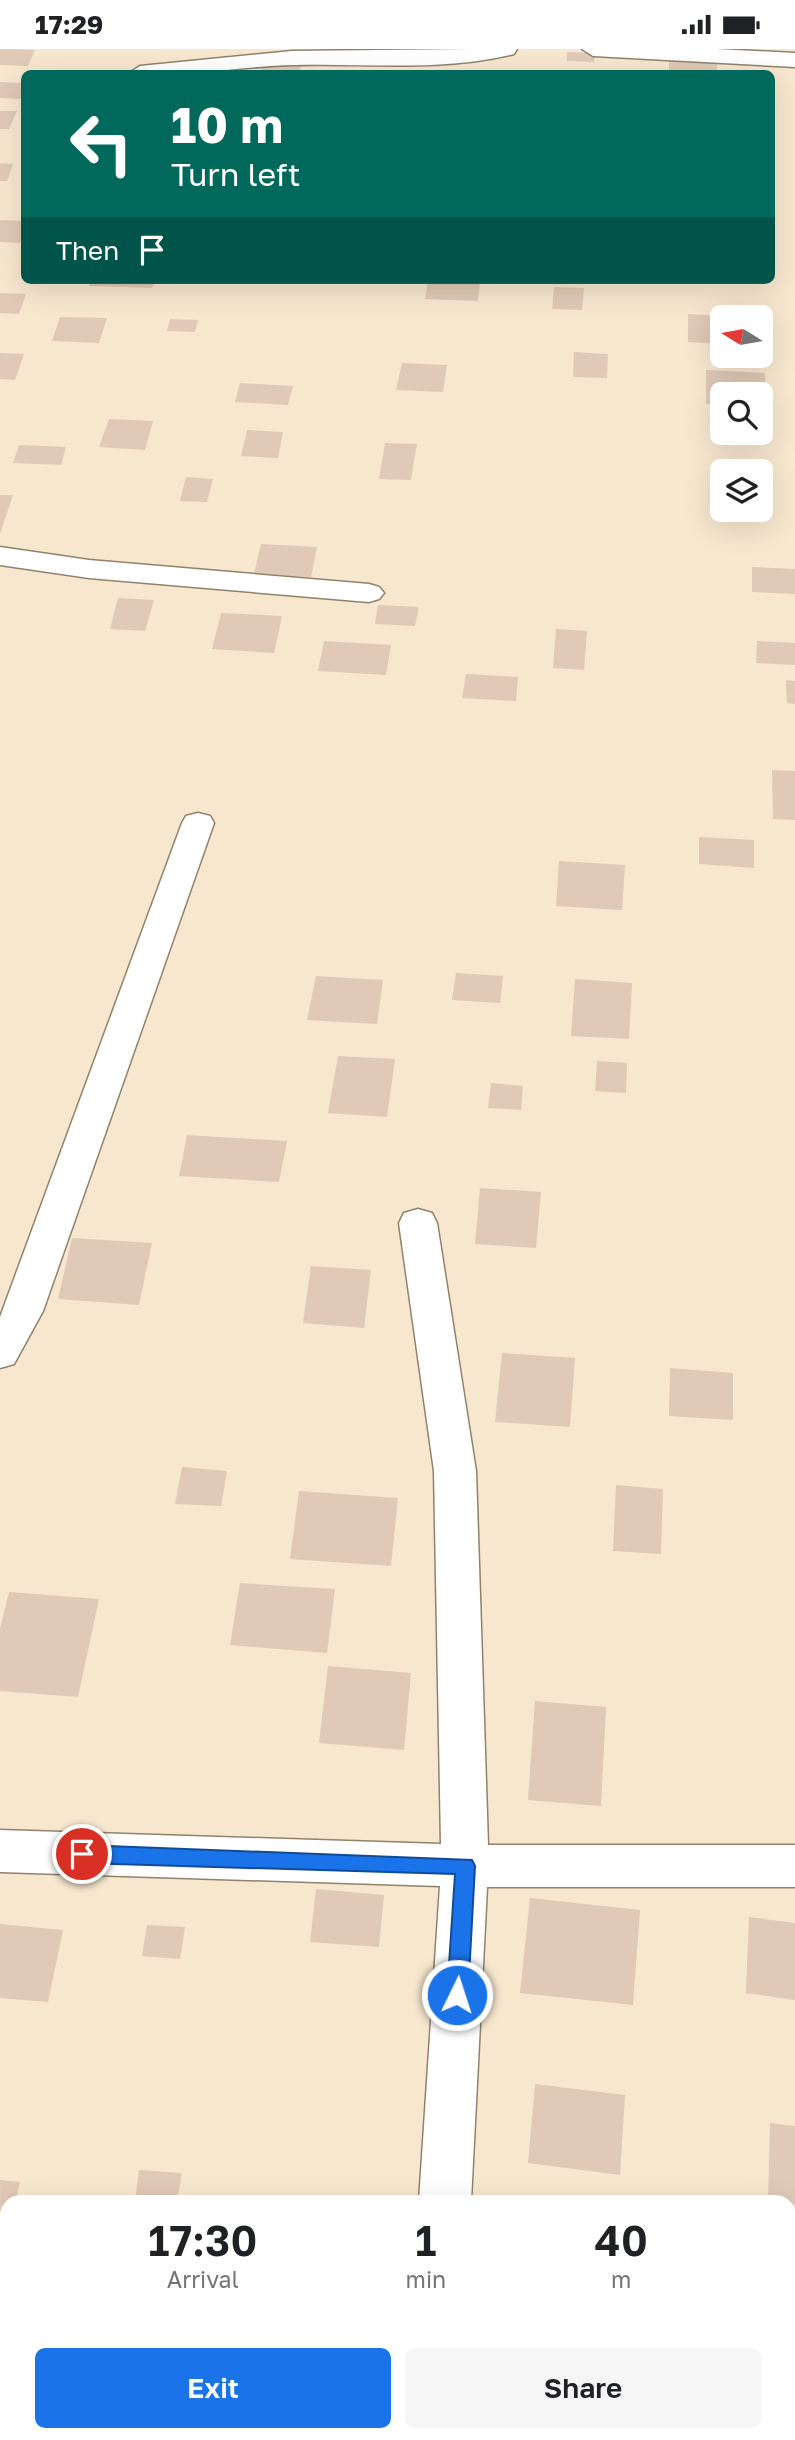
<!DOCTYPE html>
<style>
:root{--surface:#fff;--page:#f6f6f6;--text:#202124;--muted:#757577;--accent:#1a73e8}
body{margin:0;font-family:"Golos Text",sans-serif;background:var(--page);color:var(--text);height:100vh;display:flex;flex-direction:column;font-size:26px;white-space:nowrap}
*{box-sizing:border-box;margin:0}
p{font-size:23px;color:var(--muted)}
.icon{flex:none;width:38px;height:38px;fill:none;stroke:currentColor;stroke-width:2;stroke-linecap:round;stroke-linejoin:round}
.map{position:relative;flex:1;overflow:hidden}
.side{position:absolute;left:0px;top:2146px;width:796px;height:247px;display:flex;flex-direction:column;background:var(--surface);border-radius:21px 21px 0 0;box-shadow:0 7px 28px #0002}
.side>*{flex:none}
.top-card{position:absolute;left:21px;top:21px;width:754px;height:214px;border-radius:10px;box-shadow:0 7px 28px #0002;background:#00695c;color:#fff;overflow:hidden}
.needle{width:46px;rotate:281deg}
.tools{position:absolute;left:710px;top:256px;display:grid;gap:14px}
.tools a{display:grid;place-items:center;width:63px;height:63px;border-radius:10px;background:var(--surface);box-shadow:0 7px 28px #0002;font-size:35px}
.pin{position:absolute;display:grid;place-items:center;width:60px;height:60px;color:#fff;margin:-30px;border:4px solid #fff;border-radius:50%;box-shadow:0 2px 7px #0007}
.me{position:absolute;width:77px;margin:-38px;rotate:4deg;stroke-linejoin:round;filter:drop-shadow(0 0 5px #0008)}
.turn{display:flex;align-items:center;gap:24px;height:147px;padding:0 35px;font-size:32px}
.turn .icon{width:91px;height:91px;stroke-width:2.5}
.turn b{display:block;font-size:49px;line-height:60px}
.then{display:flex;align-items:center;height:66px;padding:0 35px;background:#0003;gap:14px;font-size:26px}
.eta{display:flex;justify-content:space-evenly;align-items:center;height:119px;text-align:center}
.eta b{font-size:42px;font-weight:600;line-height:49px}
.button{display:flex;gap:14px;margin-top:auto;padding:14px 35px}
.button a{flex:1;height:80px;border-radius:10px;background:var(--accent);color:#fff;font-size:28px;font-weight:600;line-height:80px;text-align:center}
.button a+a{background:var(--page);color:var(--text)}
.status{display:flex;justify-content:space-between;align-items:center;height:49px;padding:0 35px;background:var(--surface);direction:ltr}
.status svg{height:19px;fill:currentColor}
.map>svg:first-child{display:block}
.building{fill:#e0c9b6}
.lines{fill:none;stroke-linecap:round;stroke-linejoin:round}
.minor-casing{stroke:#90826c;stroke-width:3}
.minor{fill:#fff;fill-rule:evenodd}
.route{fill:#1a73e8;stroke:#114b97;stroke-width:2}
</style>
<div class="status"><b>17:29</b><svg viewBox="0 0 49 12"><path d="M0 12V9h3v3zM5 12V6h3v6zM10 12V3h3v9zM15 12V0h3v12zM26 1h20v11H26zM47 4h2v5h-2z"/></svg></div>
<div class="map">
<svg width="795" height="2391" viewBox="0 0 795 2391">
<rect width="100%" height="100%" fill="#f7e7cf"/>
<g class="building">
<path d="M0,0h10l25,1 -7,16 -28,-1z"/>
<path d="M567,3l28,1 -1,9 -27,-1z"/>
<path d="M669,9l48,2v13h-48z"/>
<path d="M263,13l39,1 -3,10h-39z"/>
<path d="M0,33l24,1 -3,16 -21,-1z"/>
<path d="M0,62h17l-8,18h-9z"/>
<path d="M0,114l13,1 -6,17h-7z"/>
<path d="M0,171l24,1v22l-24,-1z"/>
<path d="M91,231h64l-3,8 -63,-2z"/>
<path d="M428,231h52l-2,21 -53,-2z"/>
<path d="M554,238l30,1 -2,22 -30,-1z"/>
<path d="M0,244l26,1 -7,20 -19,-1z"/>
<path d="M688,265l35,2v28l-35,-2z"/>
<path d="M60,268l47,1 -8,25 -47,-2z"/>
<path d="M170,270l28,1 -3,12 -28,-1z"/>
<path d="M574,303l34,2 -1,24 -34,-1z"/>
<path d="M0,304l24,1 -9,26 -15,-1z"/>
<path d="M402,314l45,2 -4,27 -47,-2z"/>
<path d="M706,321l59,3 1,33h-5v-12h-38v10h-17z"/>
<path d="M240,334l53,3 -5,19 -53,-3z"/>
<path d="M109,370l44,2 -8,29 -46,-3z"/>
<path d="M247,381l36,2 -5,26 -37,-2z"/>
<path d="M385,394l32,1 -6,36 -32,-1z"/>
<path d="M19,396l47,2 -5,18 -48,-2z"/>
<path d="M186,428l27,2 -6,23 -27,-1z"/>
<path d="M0,446h13l-13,39z"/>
<path d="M261,495l56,3 -6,30 -57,-3z"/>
<path d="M752,518l43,2v25l-43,-2z"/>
<path d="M118,549l36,2 -9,31 -35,-2z"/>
<path d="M378,556l41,2 -4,19 -40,-2z"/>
<path d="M221,564l61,3 -8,37 -62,-4z"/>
<path d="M556,580l31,2 -3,39 -31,-2z"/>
<path d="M324,592l67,4 -5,30 -68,-4z"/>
<path d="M757,592l38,2v22l-39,-2z"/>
<path d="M466,625l52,3 -2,24 -54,-3z"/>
<path d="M786,631l9,1v23l-8,-1z"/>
<path d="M772,721l23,1v49l-22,-1z"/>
<path d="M699,788l55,3v28l-55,-4z"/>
<path d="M559,812l66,4 -3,45 -66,-4z"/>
<path d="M456,924l47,3 -3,27 -48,-3z"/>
<path d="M316,927l67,4 -6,44 -70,-4z"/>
<path d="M575,930l57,4 -3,56 -58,-3z"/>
<path d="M338,1007l57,3 -8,58 -59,-4z"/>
<path d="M597,1012l30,2 -1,30 -31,-2z"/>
<path d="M491,1034l32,3 -2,24 -33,-2z"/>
<path d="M187,1086l100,6 -8,41 -100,-6z"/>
<path d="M480,1139l61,4 -5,56 -61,-4z"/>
<path d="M72,1189l80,5 -13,62 -81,-6z"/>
<path d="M311,1217l60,4 -7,58 -61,-5z"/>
<path d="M502,1304l73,5 -5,69 -75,-5z"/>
<path d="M670,1319l63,5v47l-64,-4z"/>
<path d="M182,1418l45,4 -6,35 -46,-2z"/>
<path d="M616,1436l47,4 -2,65 -48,-3z"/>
<path d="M299,1442l99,7 -7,68 -101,-7z"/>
<path d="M240,1534l95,6 -8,64 -97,-8z"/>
<path d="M9,1543l90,7 -21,98 -78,-6v-62z"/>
<path d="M328,1617l83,7 -7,77 -85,-7z"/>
<path d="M535,1652l71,6 -5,99 -73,-6z"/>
<path d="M316,1840l68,6 -5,52 -69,-5z"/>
<path d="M530,1849l110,12 -7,95 -113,-12z"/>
<path d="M749,1868l46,6v77l-49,-7z"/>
<path d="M0,1875l63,6 -15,72 -48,-4z"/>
<path d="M147,1876l38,2 -5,32 -38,-3z"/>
<path d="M535,2035l90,11 -5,80 -92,-12z"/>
<path d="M770,2074l25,3v79l-6,-4h-21z"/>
<path d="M139,2121l43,3 -5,28h-42z"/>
<path d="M0,2131l20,2 -4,19h-9v48l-6,30z"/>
</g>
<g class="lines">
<defs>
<g id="minor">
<path d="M472,0h45l-3,5c-72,18 -146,9 -219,11 -56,1 -111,13 -166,8l11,-7 152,-15z"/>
<path d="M582,0h134l79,4v14l-202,-11z"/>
<path d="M0,498l89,13 280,24 10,3 5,6 -5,6 -10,3 -280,-24 -89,-13z"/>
<path d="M198,764l12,3 4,7 -171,488 -29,53 -14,4v-51l182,-494 4,-7z"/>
<path d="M418,1160l14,4 5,10 39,248 12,374h307v42h-308l-16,314h-52l21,-315 -440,-14v-42l441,14 -7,-373 -35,-248 5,-10z"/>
<path d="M789,2353h6v38h-29l-2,-6h25z"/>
<rect x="404" y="2385" width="54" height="6"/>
</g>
</defs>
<use href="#minor" class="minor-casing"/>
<use href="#minor" class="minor"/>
</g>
<path class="route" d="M82,1796l390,15 3,6 -7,129 -3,7 -8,2 -7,-2 -3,-7 8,-121 -373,-11 -7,-3 -3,-6 3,-6z"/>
</svg>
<div class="tools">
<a><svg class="needle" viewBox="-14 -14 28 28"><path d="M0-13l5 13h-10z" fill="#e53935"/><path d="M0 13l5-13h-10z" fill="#757577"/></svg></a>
<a><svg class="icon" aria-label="search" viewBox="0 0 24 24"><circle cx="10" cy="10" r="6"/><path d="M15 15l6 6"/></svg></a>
<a><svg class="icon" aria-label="layers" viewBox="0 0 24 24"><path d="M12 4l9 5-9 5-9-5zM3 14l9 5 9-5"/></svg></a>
</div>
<div class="pin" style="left:82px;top:1805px;background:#d93025"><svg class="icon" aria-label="arrive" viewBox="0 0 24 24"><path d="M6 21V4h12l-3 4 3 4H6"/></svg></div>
<svg class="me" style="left:457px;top:1946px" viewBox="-20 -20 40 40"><circle r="17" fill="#1a73e8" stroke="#fff" stroke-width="3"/><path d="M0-11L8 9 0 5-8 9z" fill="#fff"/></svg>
<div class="top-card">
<div class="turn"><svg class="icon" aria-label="left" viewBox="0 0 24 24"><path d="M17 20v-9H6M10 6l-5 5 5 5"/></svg><div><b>10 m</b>Turn left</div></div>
<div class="then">Then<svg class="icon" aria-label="arrive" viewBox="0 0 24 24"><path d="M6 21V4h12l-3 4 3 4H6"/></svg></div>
</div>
<section class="side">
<div class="eta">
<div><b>17:30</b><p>Arrival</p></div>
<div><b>1</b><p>min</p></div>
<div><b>40</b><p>m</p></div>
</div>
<div class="button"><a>Exit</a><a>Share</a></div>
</section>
</div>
